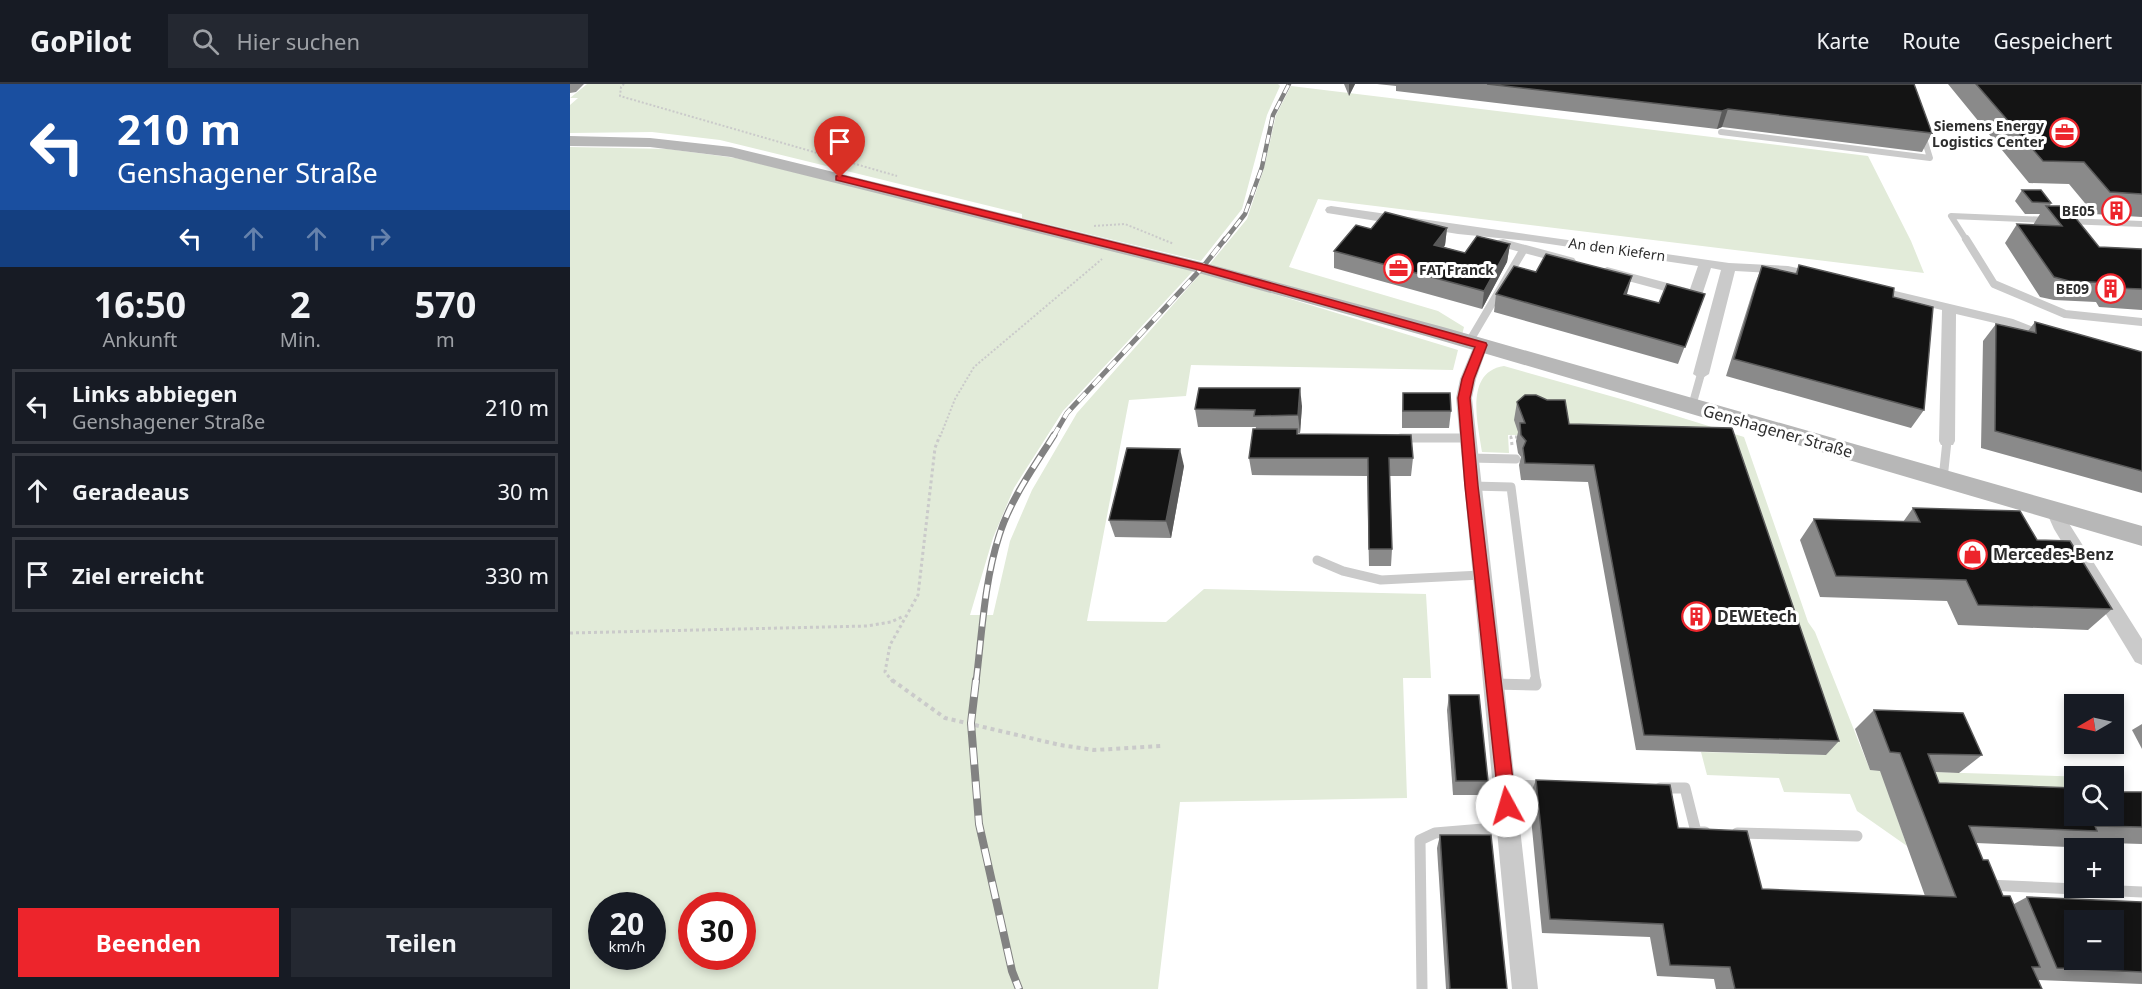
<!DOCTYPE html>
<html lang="de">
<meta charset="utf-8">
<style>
:root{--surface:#171b24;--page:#242831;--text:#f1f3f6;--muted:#9ea1a6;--line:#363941;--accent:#ed252c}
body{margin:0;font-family:"Noto Sans",sans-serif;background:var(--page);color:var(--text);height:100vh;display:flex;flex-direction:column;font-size:22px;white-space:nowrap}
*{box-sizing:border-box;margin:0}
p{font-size:20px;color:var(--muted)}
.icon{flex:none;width:33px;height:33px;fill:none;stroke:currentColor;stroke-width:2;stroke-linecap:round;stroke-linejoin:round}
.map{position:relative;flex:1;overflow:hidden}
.sheet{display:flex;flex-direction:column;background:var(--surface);width:570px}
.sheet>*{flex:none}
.hud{background:#1a4fa0;color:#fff;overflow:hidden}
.needle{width:39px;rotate:261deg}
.fabs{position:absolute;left:1494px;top:610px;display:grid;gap:12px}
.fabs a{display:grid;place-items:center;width:60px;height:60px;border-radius:0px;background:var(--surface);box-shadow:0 3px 9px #0003;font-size:30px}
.speed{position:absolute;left:18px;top:808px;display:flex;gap:12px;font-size:30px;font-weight:700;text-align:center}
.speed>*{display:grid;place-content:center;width:78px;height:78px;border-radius:50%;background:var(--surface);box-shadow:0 3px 9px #0003;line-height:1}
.speed small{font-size:15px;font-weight:400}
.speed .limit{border:9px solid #d22;background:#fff;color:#111}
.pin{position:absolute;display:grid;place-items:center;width:51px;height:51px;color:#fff;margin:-62px -26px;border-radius:50% 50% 50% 0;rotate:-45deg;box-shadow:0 0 6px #0007}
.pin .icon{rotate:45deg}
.me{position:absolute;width:66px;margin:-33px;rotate:354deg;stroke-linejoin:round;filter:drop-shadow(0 0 4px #0008)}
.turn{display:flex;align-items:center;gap:21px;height:126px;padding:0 18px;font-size:27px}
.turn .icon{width:78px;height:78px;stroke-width:2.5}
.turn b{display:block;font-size:42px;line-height:51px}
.lanes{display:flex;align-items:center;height:57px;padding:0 18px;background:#0003;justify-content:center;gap:30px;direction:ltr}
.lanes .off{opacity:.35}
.eta{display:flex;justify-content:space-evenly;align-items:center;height:102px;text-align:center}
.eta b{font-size:36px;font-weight:700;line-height:42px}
.cta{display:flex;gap:12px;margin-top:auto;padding:12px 18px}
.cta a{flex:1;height:69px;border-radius:0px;background:var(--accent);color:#fff;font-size:24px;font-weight:700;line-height:69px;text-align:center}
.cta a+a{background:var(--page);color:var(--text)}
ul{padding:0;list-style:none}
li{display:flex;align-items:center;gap:18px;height:75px;margin:0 12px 9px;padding:0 6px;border:3px solid var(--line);border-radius:0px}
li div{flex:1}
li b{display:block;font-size:22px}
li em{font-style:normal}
header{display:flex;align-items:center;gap:36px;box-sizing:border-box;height:84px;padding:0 30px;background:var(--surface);border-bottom:2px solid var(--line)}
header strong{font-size:28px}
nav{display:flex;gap:33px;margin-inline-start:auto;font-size:21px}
.search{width:420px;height:54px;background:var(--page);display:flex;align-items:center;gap:15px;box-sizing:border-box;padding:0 21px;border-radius:0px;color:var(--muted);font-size:22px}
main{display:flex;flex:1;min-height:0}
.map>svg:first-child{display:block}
.green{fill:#e2ebd9;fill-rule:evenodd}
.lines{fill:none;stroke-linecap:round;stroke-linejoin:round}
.path-far2{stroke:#cacaca;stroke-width:2;stroke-dasharray:2 2;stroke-linecap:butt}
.path-far1{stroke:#cacaca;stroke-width:3;stroke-dasharray:3 3;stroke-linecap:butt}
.path{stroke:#cacaca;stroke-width:4;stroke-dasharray:4 4;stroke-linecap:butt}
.service-far3{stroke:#cacaca;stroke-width:6}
.service-far2{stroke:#cacaca;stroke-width:8}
.service-far1{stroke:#cacaca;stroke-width:9}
.service{stroke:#cacaca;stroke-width:11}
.minor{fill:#cacaca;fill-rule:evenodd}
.secondary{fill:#b7b7b7;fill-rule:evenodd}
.motorway{fill:#949494;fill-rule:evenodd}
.rail-far3-casing{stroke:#828282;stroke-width:4.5}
.rail-far2-casing{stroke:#828282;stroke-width:5}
.rail-far1-casing{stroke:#828282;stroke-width:7}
.rail-casing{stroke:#828282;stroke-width:8}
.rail-far3{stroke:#fff;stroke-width:3;stroke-dasharray:9;stroke-linecap:butt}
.rail-far2{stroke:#fff;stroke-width:4;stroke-dasharray:11;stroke-linecap:butt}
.rail-far1{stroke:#fff;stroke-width:4.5;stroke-dasharray:14;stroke-linecap:butt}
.rail{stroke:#fff;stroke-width:6;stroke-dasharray:17;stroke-linecap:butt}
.wall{fill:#8a8a8a}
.shaded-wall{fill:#5a5a5a}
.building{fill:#141414;stroke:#5a5a5a;stroke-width:1.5;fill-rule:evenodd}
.route{fill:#ed252c;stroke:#9a181d;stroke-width:1.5}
.labels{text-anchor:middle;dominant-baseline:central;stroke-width:6;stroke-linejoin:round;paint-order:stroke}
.far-poi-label{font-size:14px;font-weight:bold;fill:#2d2d2d;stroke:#fff;text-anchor:end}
.far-street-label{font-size:14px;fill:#2d2d2d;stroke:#fff}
.street-label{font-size:16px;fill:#2d2d2d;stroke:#fff}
.poi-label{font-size:16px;font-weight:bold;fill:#2d2d2d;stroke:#fff;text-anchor:start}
</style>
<header>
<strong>GoPilot</strong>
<div class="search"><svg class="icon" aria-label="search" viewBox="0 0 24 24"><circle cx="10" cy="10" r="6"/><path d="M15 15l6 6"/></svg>Hier suchen</div>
<nav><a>Karte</a><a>Route</a><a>Gespeichert</a></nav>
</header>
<main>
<section class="sheet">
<div class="hud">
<div class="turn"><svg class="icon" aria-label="left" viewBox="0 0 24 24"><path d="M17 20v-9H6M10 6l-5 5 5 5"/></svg><div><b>210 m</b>Genshagener Straße</div></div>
<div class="lanes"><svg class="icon" aria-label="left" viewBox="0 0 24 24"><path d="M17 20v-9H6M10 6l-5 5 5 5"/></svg><svg class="icon off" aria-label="ahead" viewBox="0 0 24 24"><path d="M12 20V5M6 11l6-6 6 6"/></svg><svg class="icon off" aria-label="ahead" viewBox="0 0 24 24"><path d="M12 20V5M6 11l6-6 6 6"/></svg><svg class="icon off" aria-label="right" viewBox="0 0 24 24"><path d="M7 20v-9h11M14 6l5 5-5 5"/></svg></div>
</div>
<div class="eta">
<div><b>16:50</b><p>Ankunft</p></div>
<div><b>2</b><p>Min.</p></div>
<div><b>570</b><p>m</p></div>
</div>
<ul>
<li><svg class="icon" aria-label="left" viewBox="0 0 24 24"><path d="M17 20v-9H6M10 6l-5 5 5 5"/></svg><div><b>Links abbiegen</b><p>Genshagener Straße</p></div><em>210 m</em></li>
<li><svg class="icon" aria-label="ahead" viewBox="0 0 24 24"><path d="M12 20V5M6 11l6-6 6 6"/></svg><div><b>Geradeaus</b></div><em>30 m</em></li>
<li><svg class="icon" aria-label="arrive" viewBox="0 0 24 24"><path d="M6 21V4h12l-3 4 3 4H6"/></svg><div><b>Ziel erreicht</b></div><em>330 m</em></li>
</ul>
<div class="cta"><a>Beenden</a><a>Teilen</a></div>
</section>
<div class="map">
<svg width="1572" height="905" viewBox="0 0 1572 905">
<rect width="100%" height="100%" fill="#fff"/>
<g class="green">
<path d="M17,0h691l2,2 -13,29 -25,94 -41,52 -179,-43v-4l-302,-74 -68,-8 -82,1v-28l8,-7h-8z"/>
<path d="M721,2l577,70 43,85 13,32 -606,-74 -29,68 149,44 26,16 -2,8 -253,-70 38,-46 17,-51 12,-53z"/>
<path d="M0,63l98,2 68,9 458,112 -131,141 -49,77 -21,50 -23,77h23l17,-74 22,-51 45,-77 125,-141 256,78 -5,20 -262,-5 -5,31 -57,4 -42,221 79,1 38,-33 222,5 5,84h-28l4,120 -227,4 -22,187h-588zM32,822h50v51h-50zM122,822h50v51h-50z"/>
<path d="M934,282l124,35 116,36 64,185 7,10 55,138 221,7h-17v18l-188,-9 21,60 -50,-35 -7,-17 -66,-2 -5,-14 -72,-3 -6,-23 124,3 -263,-319 -54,-1 1,18 -27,-1c-4,-28 -18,-80 22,-86z"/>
</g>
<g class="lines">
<g class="path-far2">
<path d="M54,0l-3,3 -1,9 277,80"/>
<path d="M524,142l31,-2 49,20"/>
<path d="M370,353l15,-38 19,-32 128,-108"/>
</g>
<g class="path-far1">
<path d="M942,361l-1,-8h9"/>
<path d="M0,549l297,-7 24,-4 13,-6"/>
<path d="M323,598l-8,-10 5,-27 28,-50 17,-147 5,-13"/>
</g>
<path class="path" d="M322,596l53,38 115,27 34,5 67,-4"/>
<g class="service-far3">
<path d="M1151,48l209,26 -7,-23"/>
<path d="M1496,137l76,3"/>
<path d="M1397,157l-16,-25 96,4"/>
</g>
<g class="service-far2">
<path d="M1396,155l28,45 71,30 77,8"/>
<path d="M899,258l55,-93"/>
<path d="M1122,322l9,-32"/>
</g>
<g class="service-far1">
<path d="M831,354h66"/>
<path d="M899,374l47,1"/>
<path d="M1373,395l4,-38"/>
<path d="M902,402l39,1 25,195"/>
<path d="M747,476l26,11 38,9 100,-5"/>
</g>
<g class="service">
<path d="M923,600l43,1 -1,-5"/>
<path d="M935,701l39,1"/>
<path d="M1090,704h25l11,44h9"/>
<path d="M1167,749l120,3"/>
<path d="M1417,801l155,7"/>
<path d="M852,905l-2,-149 15,-7 72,-6"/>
</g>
<g class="minor">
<path d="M761,122l398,57 59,3 37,8 2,3 -7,4 -32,-7 -53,-3 -26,103 -8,5 -8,-5 28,-104 -10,-2 -9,27 -7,4 -93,-25 -2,-3 7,-4 83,22 8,-23 -169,-25 -71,-7 -131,-21 -2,-3 2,-3z"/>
<path d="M933,155l71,19 2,3 -7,4 -71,-19 -2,-3 2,-3z"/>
<path d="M1300,201l143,34 43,17 2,3 -7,5 -48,-19 -47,-11 -1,127 -2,4h-12l-2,-4 3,-131 -77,-18 -2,-3 2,-3z"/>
<path d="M911,256l7,5 -12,34 -4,19 66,591h-26l-56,-591 4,-19 14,-34z"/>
<path d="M1485,420l6,2 7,16 74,117v26l-7,-3 -81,-133 -8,-18 3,-5z"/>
</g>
<path class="secondary" d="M0,52l80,2 81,9 478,117 234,63 699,199v20l-713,-209 -234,-65 -464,-115 -81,-10 -80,-1z"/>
<path class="motorway" d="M0,0h14l-8,8 -6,1z"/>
<defs>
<path id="rail-far3" d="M654,157l21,-27 17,-47 11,-52 16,-31"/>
<path id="rail-far2" d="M483,353l14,-24 135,-145 23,-29"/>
<path id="rail-far1" d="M406,598c6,-48 8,-99 23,-146 11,-36 35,-69 55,-101"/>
<path id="rail" d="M406,596l-5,43 8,101 33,147 7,18"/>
</defs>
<use href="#rail-far3" class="rail-far3-casing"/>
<use href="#rail-far2" class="rail-far2-casing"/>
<use href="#rail-far1" class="rail-far1-casing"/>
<use href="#rail" class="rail-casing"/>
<use href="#rail-far3" class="rail-far3"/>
<use href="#rail-far2" class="rail-far2"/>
<use href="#rail-far1" class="rail-far1"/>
<use href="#rail" class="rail"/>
</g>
<g class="wall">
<path d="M774,0h11l-6,12z"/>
<path d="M807,0h537l18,49 -10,19 -200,-25 -5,2 -321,-38v-5z"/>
<path d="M1378,0h194v133l-48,-3 -25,-30 -40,-1z"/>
<path d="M1452,106l29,13 -1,3 49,41 43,2v61l-43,-3 -3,-5 -42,-2 -14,-3 -35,-54 12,-19 16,1 7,-11h-15l-10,-13z"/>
<path d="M877,144l-2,17 -1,2 21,6 45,-9 -3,18 -25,47 -148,-41v-17l37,-22z"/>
<path d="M1229,181l94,32 31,113 -13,18 -185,-52 29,-92 7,-18 33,8z"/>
<path d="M926,210l130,1 33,8 46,-9 -27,70 -184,-52z"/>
<path d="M1465,238l107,30v141l-161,-45 2,-107 13,-17 32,7z"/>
<path d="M833,309l48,18 -2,17h-47v-17z"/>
<path d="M947,318l52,22 270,317 -13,14 -190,-5 -48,-268 -67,-2 -2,-15 2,-8 -3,-4 -2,-12 2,-9 -4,-12z"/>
<path d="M732,322l-2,27h-2v1l115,24 -2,18h-21l2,73 -1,17h-22l-2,-90 -115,-1 -3,-17 7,-31h-58l-3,-18z"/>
<path d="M614,382l-13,72 -56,-1 -6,-17z"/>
<path d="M1343,424l124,32 75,69 -24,21 -130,-5 -11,-24 -127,-4 -20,-57 14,-21 89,3z"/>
<path d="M879,611l39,86 -4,14h-31l-6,-85z"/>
<path d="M1304,626l108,45 -23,18 -24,-1 4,11 135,33 68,-24v52l-65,-2 -9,5 -92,-4 7,17 20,36 11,8 13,-7 115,5v82l-104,-4 4,9h-326l-2,-10 -57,-3 -7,-39 -108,-4 -13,-136 7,-17 142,48 84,61 163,7 -45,-125 -10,-1 -15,-41z"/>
<path d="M1572,640v25l-10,-19z"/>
<path d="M870,751l67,154h-61l-9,-141z"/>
</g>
<g class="shaded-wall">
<path d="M779,0h6l-6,12z"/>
<path d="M1158,25l-6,18 -5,2 5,-18z"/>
<path d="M877,144l-2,17 -12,17 1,-17z"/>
<path d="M940,160l-3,18 -25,47 2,-18z"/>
<path d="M1062,192l-5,18 -8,17 5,-17z"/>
<path d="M730,304l2,18 -2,27 -2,-18z"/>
<path d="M610,365l4,17 -13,72 -5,-17z"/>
</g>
<g class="building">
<path d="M917,0h427l18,49 -204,-24 -6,2z"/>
<path d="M1406,0h166v110l-32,-2 -26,-30 -41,-1z"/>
<path d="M1452,106h19l10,13 -19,-1z"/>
<path d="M1476,122h20l33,41 43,2v40l-27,-1 -4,-5 -42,-2 -15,-4 -37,-53 45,2z"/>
<path d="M815,128l62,16 -13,17 31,8 12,-17 33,8 -26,47 -150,-40 22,-26 15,4z"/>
<path d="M976,170l86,22 -8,18 35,9 8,-19 38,10 -20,53 -189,-53 18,-28 22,6z"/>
<path d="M1229,181l95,23 -1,9 40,10 -9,103 -190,-51 28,-93 35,8z"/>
<path d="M1465,238l107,30v119l-147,-40 1,-107 40,9z"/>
<path d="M629,304h101l-2,27 -44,1 1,-6 -60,-1z"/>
<path d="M833,309h47l1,18h-48z"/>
<path d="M955,311h11l11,5h18l4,24 163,4 107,313 -195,-6 -50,-270 -69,-2 -2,-15 3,-7 -5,-6 -1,-12h5l-8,-21z"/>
<path d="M683,345h44v5l114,1 2,23h-24l3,91h-23l-1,-91h-119z"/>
<path d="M557,364l53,1 -14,72 -57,-1z"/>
<path d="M1343,424l107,3 17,29 33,1 42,68 -134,-4 -12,-25 -130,-4 -22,-57 106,3z"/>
<path d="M879,611h30l9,86h-32z"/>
<path d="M1304,626l89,3 19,42 -54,-1 11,29 135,5v28h40v-24h28v35l-47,-1 2,5 -128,-5 14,34h5l15,36h7l30,71h-8l10,22h-307l-5,-22 -60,-2 -7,-41 -113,-5 -14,-139 134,5 8,43 69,3 15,58 194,8 -56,-144 -10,-1z"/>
<path d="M870,751h51l16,154h-57z"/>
<path d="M1457,813l115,5v70l-85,-4zM1504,837h40v39h-40z"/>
</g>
<path class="route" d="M270,91l366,90 280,78 1,2 -13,34 -4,19 8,88 38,320 -3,6 -6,2 -6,-2 -2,-6 -34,-320 -7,-88 4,-19 13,-32 -276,-77 -363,-90v-4z"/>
<defs>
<symbol id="office-ring" viewBox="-11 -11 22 22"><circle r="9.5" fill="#fff" stroke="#ed252c" stroke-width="1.5"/><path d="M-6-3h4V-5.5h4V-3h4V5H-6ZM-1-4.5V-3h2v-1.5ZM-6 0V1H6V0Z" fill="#ed252c"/></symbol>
<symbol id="building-ring" viewBox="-11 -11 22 22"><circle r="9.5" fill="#fff" stroke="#ed252c" stroke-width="1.5"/><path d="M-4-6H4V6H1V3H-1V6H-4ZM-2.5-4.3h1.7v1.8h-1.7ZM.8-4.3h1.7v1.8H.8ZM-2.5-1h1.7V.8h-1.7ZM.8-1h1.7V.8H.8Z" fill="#ed252c"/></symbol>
<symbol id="shop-ring" viewBox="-11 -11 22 22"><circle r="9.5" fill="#fff" stroke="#ed252c" stroke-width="1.5"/><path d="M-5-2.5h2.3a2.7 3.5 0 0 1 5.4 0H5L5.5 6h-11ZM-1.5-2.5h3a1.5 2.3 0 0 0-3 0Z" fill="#ed252c"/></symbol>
</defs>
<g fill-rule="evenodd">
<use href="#office-ring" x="1478" y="32" width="33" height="33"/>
<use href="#building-ring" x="1530" y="110" width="33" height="33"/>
<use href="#office-ring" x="812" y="168" width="33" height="33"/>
<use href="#building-ring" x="1524" y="188" width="33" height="33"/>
<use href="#shop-ring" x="1386" y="454" width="33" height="33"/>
<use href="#building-ring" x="1110" y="516" width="33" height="33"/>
</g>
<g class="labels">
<g class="far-poi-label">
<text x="1474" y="41">Siemens Energy<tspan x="1474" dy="16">Logistics Center</tspan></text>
<text x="1525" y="126">BE05</text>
<text x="849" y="185" text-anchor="start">FAT Franck</text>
<text x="1519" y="204">BE09</text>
</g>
<g class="far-street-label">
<text transform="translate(1047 165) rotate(8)">An den Kiefern</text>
</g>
<g class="street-label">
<text transform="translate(1208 347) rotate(16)">Genshagener Straße</text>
</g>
<g class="poi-label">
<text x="1423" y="470">Mercedes-Benz</text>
<text x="1147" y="532">DEWEtech</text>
</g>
</g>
</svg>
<div class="fabs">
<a><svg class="needle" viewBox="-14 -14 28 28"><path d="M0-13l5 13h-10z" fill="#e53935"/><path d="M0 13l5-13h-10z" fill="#9ea1a6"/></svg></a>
<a><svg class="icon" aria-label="search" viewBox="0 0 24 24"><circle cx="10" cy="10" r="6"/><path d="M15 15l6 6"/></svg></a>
<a>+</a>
<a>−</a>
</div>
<div class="speed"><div>20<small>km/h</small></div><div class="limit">30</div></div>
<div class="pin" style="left:270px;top:94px;background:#d93025"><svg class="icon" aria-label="arrive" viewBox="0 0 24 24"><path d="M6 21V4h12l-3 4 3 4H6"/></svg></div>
<svg class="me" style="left:937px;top:722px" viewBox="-20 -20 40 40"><circle r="19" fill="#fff"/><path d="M0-13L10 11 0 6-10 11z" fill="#ed252c"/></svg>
</div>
</main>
